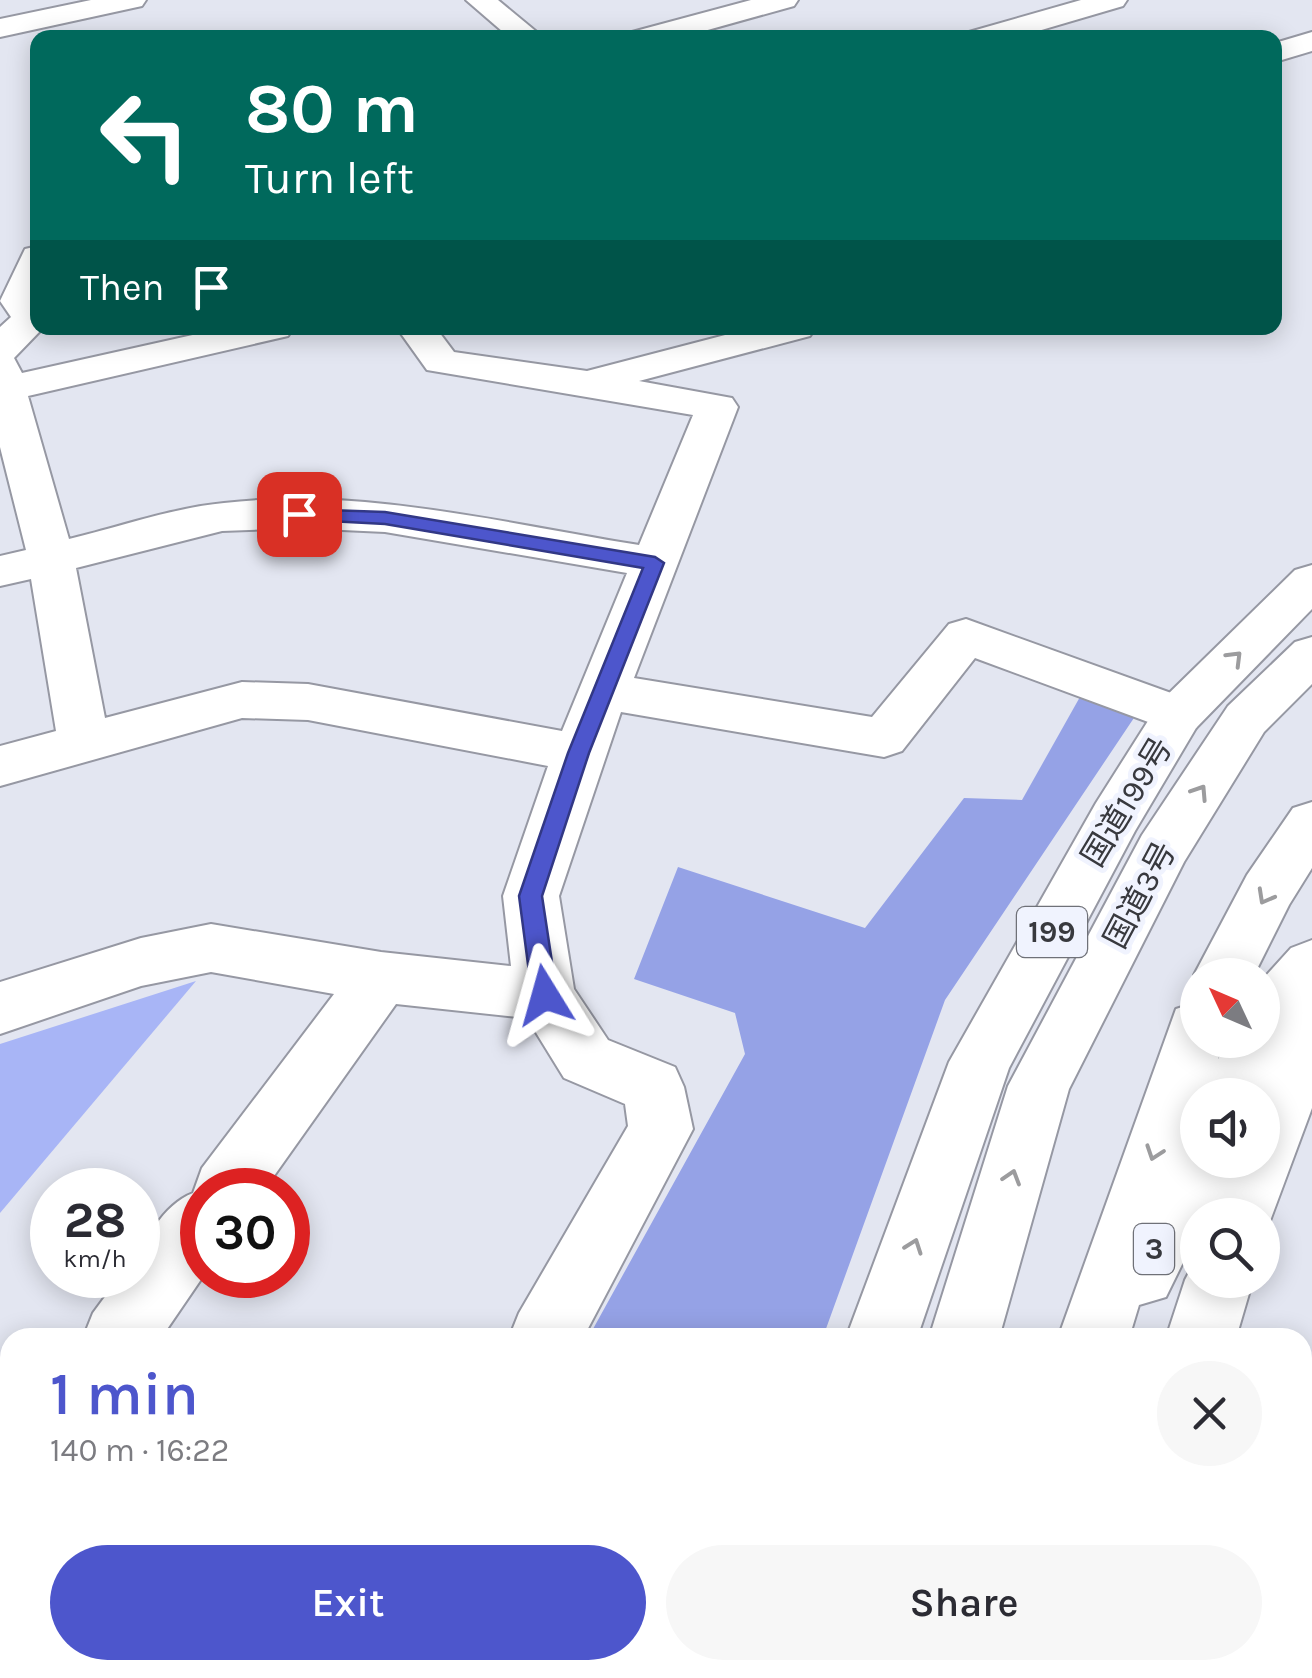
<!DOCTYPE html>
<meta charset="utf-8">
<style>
:root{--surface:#fff;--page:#f7f7f7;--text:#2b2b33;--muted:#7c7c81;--accent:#4d56cc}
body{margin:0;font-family:Karla,"Noto Sans JP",sans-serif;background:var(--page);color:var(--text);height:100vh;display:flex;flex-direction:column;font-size:38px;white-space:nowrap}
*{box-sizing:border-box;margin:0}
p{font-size:32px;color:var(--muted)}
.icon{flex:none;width:55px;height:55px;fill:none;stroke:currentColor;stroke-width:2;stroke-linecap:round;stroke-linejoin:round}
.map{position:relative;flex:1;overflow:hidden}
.drawer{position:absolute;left:0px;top:1328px;width:1312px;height:352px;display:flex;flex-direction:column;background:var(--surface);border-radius:30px 30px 0 0;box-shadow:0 5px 25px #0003}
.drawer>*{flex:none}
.banner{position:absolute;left:30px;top:30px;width:1252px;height:305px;border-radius:20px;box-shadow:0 5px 25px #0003;background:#00695c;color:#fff;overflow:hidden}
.needle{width:65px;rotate:314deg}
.buttons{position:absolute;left:1180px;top:958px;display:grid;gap:20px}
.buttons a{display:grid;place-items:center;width:100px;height:100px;border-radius:50%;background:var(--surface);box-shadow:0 5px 25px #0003;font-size:50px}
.speed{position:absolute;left:30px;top:1168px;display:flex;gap:20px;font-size:50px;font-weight:700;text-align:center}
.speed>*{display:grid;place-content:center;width:130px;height:130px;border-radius:50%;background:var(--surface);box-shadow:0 5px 25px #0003;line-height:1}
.speed small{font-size:25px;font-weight:400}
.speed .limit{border:15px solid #d22;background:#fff;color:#111}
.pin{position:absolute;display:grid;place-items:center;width:85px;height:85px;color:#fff;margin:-42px;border-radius:20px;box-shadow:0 5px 15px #0006}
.me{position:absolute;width:110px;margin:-55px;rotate:352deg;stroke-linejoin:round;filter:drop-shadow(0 0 8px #0008)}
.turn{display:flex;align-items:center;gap:35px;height:210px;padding:0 50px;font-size:45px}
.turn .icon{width:130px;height:130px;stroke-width:2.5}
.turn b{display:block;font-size:70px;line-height:85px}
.then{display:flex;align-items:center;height:95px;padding:0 50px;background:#0003;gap:20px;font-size:38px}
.round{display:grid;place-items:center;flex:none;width:105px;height:105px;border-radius:52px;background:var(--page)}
.headline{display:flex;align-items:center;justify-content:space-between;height:170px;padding:0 50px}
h1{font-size:60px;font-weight:600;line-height:75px;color:var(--accent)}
.action{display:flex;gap:20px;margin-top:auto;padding:20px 50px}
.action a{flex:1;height:115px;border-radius:60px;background:var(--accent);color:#fff;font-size:40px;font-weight:600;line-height:115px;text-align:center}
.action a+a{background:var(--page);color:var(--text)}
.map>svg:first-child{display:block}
.green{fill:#a8b5f6}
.forest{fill:#95a2e6}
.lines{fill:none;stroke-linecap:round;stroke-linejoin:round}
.minor-casing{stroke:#9698a3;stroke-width:4}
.trunk-casing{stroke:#9698a3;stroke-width:4}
.minor{fill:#fff;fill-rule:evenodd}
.trunk{fill:#fff;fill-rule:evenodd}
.oneway{stroke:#9c9c9e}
.route{fill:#4d56cc;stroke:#323885;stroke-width:2.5}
.labels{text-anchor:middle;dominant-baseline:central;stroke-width:10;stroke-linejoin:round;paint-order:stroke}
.shield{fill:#f0f3fe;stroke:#6f7178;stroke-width:2.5}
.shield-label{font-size:30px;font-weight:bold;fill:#38393e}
.street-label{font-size:32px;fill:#38393e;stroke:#f0f3fe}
</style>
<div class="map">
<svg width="1312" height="1678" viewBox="0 0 1312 1678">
<rect width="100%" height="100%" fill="#e3e6f1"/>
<path class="green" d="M196,981l-196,232v-169z"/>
<g class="forest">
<path d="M1094,672l58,19 -207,309 -122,337 -235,1 157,-284 -10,-41 -101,-34 44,-112 187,61 99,-130 58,2z"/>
<path d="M404,1670h298l-2,8h-301z"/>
</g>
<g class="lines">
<defs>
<g id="minor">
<path d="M91,0h55l-4,6 -142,31v-18z"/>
<path d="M466,0h32l46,38h-34z"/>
<path d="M751,0h47l-4,6 -115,32h-51l4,-6z"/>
<path d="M1081,0h46l-4,6 -109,32h-49l4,-6z"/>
<path d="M1312,32v19l-37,11v-19z"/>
<path d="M38,246v82h5l-29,30 8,15 202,-45h69l-5,8 -260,60 41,143c50,-12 103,-31 155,-36 138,-16 279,20 415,42l54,-130 -266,-45 -30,-42h39l18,24 133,19 165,-43h63l-5,8 -171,45 93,17 6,9 -104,271 238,39 77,-93 17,-5 230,83 8,13 -8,13 -18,5 -203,-75 -73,93 -18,6 -263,-45 -62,184 15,93 34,51 67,27 9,20 9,42 -110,209h-74l10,-25 109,-187 -3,-22 -61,-26 -37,-60 -131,-14 -132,186h-62l2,85 -43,63h-78l10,-25 28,-38h17c0,-30 26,-71 55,-82l9,-25 132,-174 -123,-22 -70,14 -141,48v-52l141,-44 70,-14 170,28 130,14 -8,-70 45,-130 -240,-46 -66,-2 -242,68v-40l56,-15 -25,-152 -31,7v-30l26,-6 -26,-103v-120l11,-10 -11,-16 25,-52zM299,528l86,4 242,41 -65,158 -254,-47 -66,-2 -137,36 -29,-150 146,-37z"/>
<path d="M10,1447v86l-10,4v-86z"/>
<path d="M0,1599l10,4v67h85l4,8h-99z"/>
<path d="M316,1670h83l-4,8h-83z"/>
<path d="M1128,1670h82l-2,8h-82z"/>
</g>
<g id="trunk">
<path d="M1312,565v44l-116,119 -61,103 -126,237 -92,270h-71l103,-276 147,-259 64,-101 135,-132z"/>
<path d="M1312,637v47l-48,48 -80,130 -115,227 -70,249h-70l79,-252 134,-251 86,-129 67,-64z"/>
<path d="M1312,802v66l-23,37 -35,70h-56v6l-4,-6 53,-100 46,-67z"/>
<path d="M1312,940v168l-48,129 -2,-22h-55l4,-11 -5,11h-8v17l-32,65 -27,8 -10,33h-71l118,-329 22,-7v38h27l-7,19 11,-19h33v-60l29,-32zM1198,1095h64v65h-64z"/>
<path d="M1198,1255v25h55l-17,58h-70l19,-58z"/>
<path d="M751,1670h82l-2,8h-82z"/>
<path d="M843,1670h82l-2,8h-82z"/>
<path d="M979,1670h82l-1,8h-82z"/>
<path d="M1076,1670h82l-1,8h-82z"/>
</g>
</defs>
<use href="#minor" class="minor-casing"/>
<use href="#trunk" class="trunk-casing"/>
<use href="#minor" class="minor"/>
<use href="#trunk" class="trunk"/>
</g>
<defs><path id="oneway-chevron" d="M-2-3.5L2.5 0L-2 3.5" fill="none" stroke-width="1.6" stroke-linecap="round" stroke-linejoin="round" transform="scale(2.5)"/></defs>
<g class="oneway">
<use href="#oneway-chevron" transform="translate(1235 658) rotate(-45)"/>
<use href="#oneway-chevron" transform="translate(1200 792) rotate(-57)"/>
<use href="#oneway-chevron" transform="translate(1265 897) rotate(119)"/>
<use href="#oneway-chevron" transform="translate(1154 1153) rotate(109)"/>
<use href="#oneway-chevron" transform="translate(1012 1177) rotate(-73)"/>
<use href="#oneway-chevron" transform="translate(914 1246) rotate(-70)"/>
</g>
<path class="route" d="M299,509l86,3 270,45 9,6 -75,190 -47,143 15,99 -3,8 -9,3 -9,-3 -4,-8 -13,-99 49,-143 75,-185 -258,-44 -93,-5v-9z"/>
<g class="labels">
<g class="shield">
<rect x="1017" y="907" width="70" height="50" rx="8"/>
<rect x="1134" y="1224" width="40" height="50" rx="8"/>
</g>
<g class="shield-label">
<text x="1052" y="932">199</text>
<text x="1154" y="1249">3</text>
</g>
<g class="street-label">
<text transform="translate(1127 802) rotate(-59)">国道199号</text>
<text transform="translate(1140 895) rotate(-62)">国道3号</text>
</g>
</g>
</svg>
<div class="buttons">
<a><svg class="needle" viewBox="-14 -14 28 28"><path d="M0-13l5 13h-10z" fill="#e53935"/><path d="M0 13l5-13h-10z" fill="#7c7c81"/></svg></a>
<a><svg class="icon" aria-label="sound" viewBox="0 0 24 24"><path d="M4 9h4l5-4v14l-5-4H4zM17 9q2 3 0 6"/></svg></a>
<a><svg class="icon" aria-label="search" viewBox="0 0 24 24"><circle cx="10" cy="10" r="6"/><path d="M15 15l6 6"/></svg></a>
</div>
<div class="speed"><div>28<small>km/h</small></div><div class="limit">30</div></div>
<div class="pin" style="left:299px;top:514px;background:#d93025"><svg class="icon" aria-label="arrive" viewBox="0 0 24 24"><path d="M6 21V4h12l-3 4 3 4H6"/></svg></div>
<svg class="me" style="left:545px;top:995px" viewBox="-20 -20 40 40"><path d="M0-17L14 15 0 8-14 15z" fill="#4d56cc" stroke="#fff" stroke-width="4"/></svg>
<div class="banner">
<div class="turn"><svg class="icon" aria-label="left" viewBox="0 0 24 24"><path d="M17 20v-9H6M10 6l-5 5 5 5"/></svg><div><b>80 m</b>Turn left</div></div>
<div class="then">Then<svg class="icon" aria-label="arrive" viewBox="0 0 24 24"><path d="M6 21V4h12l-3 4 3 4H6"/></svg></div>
</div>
<section class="drawer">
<div class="headline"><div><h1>1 min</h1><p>140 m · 16:22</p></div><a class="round"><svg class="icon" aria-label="close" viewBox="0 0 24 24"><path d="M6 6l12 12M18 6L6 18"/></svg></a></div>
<div class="action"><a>Exit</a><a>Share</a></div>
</section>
</div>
